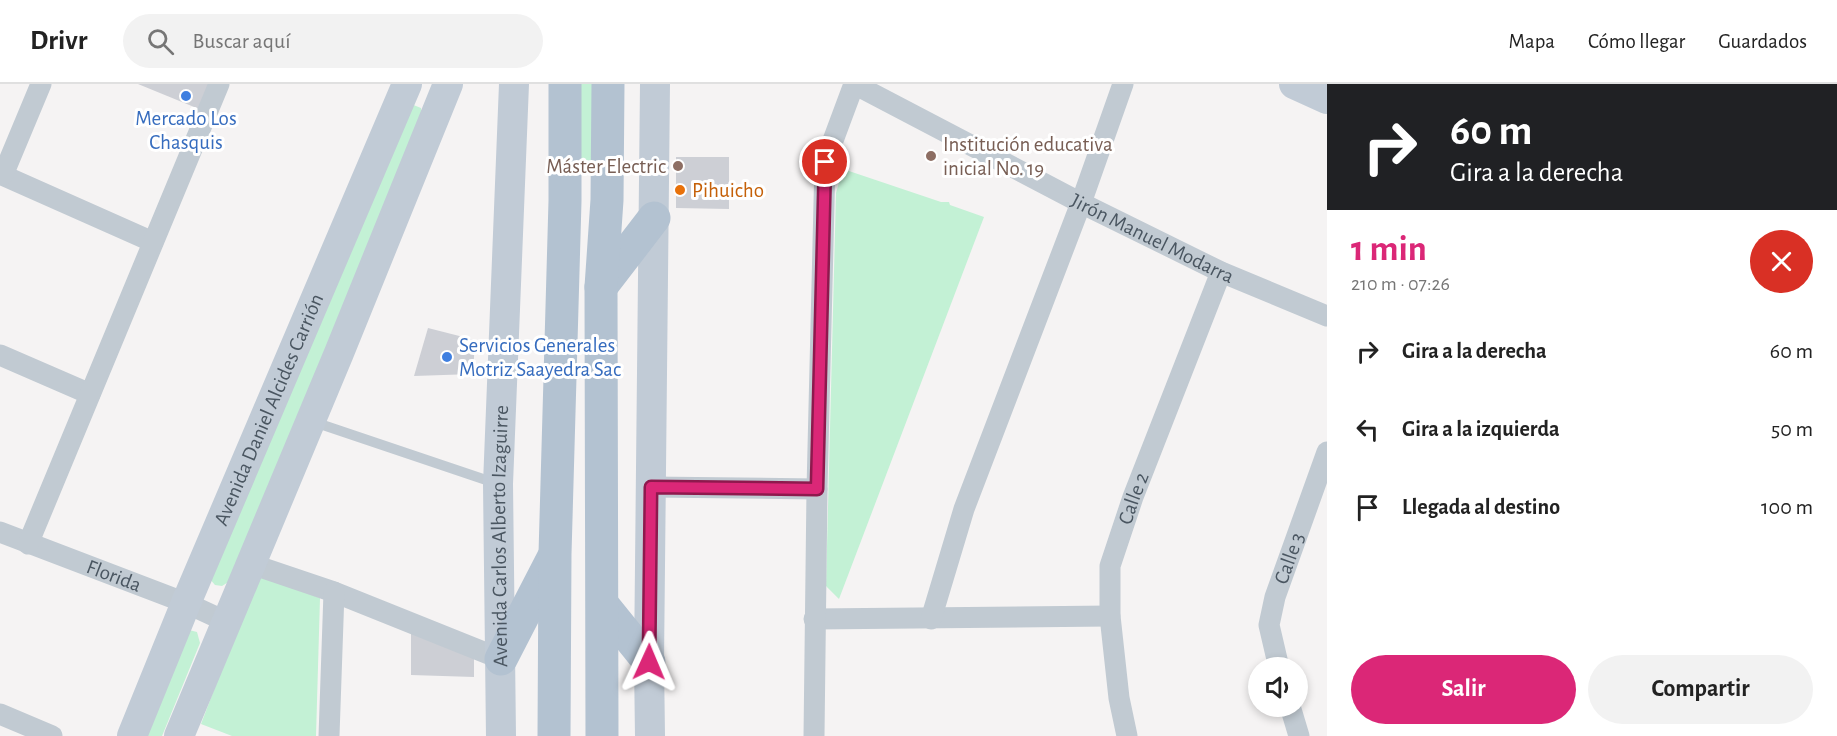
<!DOCTYPE html>
<html lang="es">
<meta charset="utf-8">
<style>
:root{--surface:#fff;--page:#f2f2f2;--text:#222;--muted:#767676;--line:#e0e0e0;--accent:#db2777}
body{margin:0;font-family:"Alegreya Sans",sans-serif;background:var(--page);color:var(--text);height:100vh;display:flex;flex-direction:column;font-size:22px;white-space:nowrap}
*{box-sizing:border-box;margin:0}
p{font-size:20px;color:var(--muted)}
.icon{flex:none;width:33px;height:33px;fill:none;stroke:currentColor;stroke-width:2;stroke-linecap:round;stroke-linejoin:round}
.map{position:relative;flex:1;overflow:hidden}
.drawer{display:flex;flex-direction:column;background:var(--surface);width:510px}
.drawer>*{flex:none}
.guide{background:#202124;color:#fff;overflow:hidden}
.tools{position:absolute;left:1248px;top:573px;display:grid;gap:12px}
.tools a{display:grid;place-items:center;width:60px;height:60px;border-radius:50%;background:var(--surface);box-shadow:0 3px 9px #0003;font-size:30px}
.pin{position:absolute;display:grid;place-items:center;width:51px;height:51px;color:#fff;margin:-26px;border:3px solid #fff;border-radius:50%;box-shadow:0 2px 6px #0007}
.me{position:absolute;width:66px;margin:-33px;rotate:1deg;stroke-linejoin:round;filter:drop-shadow(0 0 4px #0008)}
.turn{display:flex;align-items:center;gap:21px;height:126px;padding:0 24px;font-size:27px}
.turn .icon{width:78px;height:78px;stroke-width:2.5}
.turn b{display:block;font-size:42px;line-height:51px}
.round{display:grid;place-items:center;flex:none;width:63px;height:63px;border-radius:32px;background:var(--page)}
.head{display:flex;align-items:center;justify-content:space-between;height:102px;padding:0 24px}
h1{font-size:36px;font-weight:700;line-height:45px;color:var(--accent)}
.button{display:flex;gap:12px;margin-top:auto;padding:12px 24px}
.button a{flex:1;height:69px;border-radius:36px;background:var(--accent);color:#fff;font-size:24px;font-weight:700;line-height:69px;text-align:center}
.button a+a{background:var(--page);color:var(--text)}
ul{padding:0;list-style:none}
li{display:flex;align-items:center;gap:18px;height:78px;padding:0 24px}
li div{flex:1}
li b{display:block;font-size:22px}
li em{font-style:normal}
header{display:flex;align-items:center;gap:36px;box-sizing:border-box;height:84px;padding:0 30px;background:var(--surface);border-bottom:2px solid var(--line)}
header strong{font-size:28px}
nav{display:flex;gap:33px;margin-inline-start:auto;font-size:21px}
.search{width:420px;height:54px;background:var(--page);display:flex;align-items:center;gap:15px;box-sizing:border-box;padding:0 21px;border-radius:33px;color:var(--muted);font-size:22px}
main{display:flex;flex:1;min-height:0}
.map>svg:first-child{display:block}
.green{fill:#c3f1d5}
.building{fill:#cdcfd5}
.lines{fill:none;stroke-linecap:round;stroke-linejoin:round}
.lane{stroke:#c1cad2;stroke-width:10}
.street{stroke:#c1cad2;stroke-width:21}
.secondary{stroke:#c1cbd6;stroke-width:30}
.primary{stroke:#b3c2d1;stroke-width:33}
.route-casing{stroke:#8e194d;stroke-width:15}
.route{stroke:#db2777;stroke-width:10}
.shop-dot{fill:#3f7fe0;stroke:#fff;stroke-width:2}
.education-dot{fill:#8d6e63;stroke:#fff;stroke-width:2}
.food-dot{fill:#e8710a;stroke:#fff;stroke-width:2}
.labels{text-anchor:middle;dominant-baseline:central;stroke-width:6;stroke-linejoin:round;paint-order:stroke}
.shop-label{font-size:21px;fill:#366cbe;stroke:#fff}
.education-label{font-size:21px;fill:#785e54;stroke:#fff;text-anchor:start}
.food-label{font-size:21px;fill:#c56008;stroke:#fff;text-anchor:start}
.street-label{font-size:21px;fill:#4a5661;stroke:#fff}
</style>
<header>
<strong>Drivr</strong>
<div class="search"><svg class="icon" aria-label="search" viewBox="0 0 24 24"><circle cx="10" cy="10" r="6"/><path d="M15 15l6 6"/></svg>Buscar aquí</div>
<nav><a>Mapa</a><a>Cómo llegar</a><a>Guardados</a></nav>
</header>
<main>
<div class="map">
<svg width="1327" height="652" viewBox="0 0 1327 652">
<rect width="100%" height="100%" fill="#f5f3f3"/>
<g class="green">
<path d="M576,0h20l-1,90 -8,-3h-11z"/>
<path d="M411,20l10,4 1,12 -192,461 -8,5 -7,-1 -6,-7z"/>
<path d="M843,85l98,33h8l1,3 34,12 -145,382 -13,-13 10,-393z"/>
<path d="M258,490l62,24 -4,138h-84l-31,-12z"/>
<path d="M189,546l8,2 3,11 -38,93h-22z"/>
</g>
<g class="building">
<path d="M138,0h71l-10,25z"/>
<path d="M676,73h53v52l-53,-1z"/>
<path d="M428,244l47,12 -2,34 -59,2z"/>
<path d="M411,546l63,22v25l-63,-2z"/>
</g>
<g class="lines">
<path class="lane" d="M314,338l181,61"/>
<g class="street">
<path id="s1" d="M854,0l227,119 140,69 106,44"/>
<path d="M0,90l153,68"/>
<path d="M3,91l38,-91"/>
<path d="M0,271l90,39"/>
<path d="M651,403l166,2"/>
<path id="s2" d="M0,448l186,71 41,19"/>
<path d="M28,460l191,-460"/>
<path d="M251,480l83,28 167,67"/>
<path d="M814,535l296,-3"/>
<path d="M931,535l33,-110 117,-306 42,-119"/>
<path id="s3" d="M1279,584l-10,-43 6,-28 52,-145"/>
<path d="M1290,622l9,30"/>
<path d="M0,630l52,22"/>
<path d="M329,652l5,-144"/>
<path d="M814,652l3,-247 8,-327 29,-78"/>
<path id="s4" d="M1127,652l-8,-38 -9,-82v-50l23,-69 88,-225"/>
</g>
<g class="secondary">
<path d="M1294,0l33,15"/>
<path id="s5" d="M132,652l54,-133 221,-519"/>
<path d="M179,652l160,-383 109,-269"/>
<path id="s6" d="M501,652l-3,-252 16,-400"/>
<path d="M650,652l-1,-74 6,-578"/>
</g>
<g class="primary">
<path d="M601,203l53,-69"/>
<path d="M603,521l46,57"/>
<path d="M501,575l52,-101"/>
<path d="M554,652l1,-182 10,-353v-117"/>
<path d="M602,652l-1,-449 6,-87 1,-116"/>
</g>
</g>
<g class="lines">
<defs>
<path id="route" d="M649,578l2,-175 166,2 8,-327"/>
</defs>
<use href="#route" class="route-casing"/>
<use href="#route" class="route"/>
</g>
<g class="shop-dot">
<circle cx="186" cy="12" r="6"/>
<circle cx="447" cy="273" r="6"/>
</g>
<g class="education-dot">
<circle cx="931" cy="72" r="6"/>
<circle cx="678" cy="82" r="6"/>
</g>
<circle class="food-dot" cx="680" cy="106" r="6"/>
<g class="labels">
<g class="shop-label">
<text x="186" y="34">Mercado Los<tspan x="186" dy="24">Chasquis</tspan></text>
<text x="459" y="261" text-anchor="start">Servicios Generales<tspan x="459" dy="24">Motriz Saayedra Sac</tspan></text>
</g>
<g class="education-label">
<text x="943" y="60">Institución educativa<tspan x="943" dy="24">inicial No. 19</tspan></text>
<text x="666" y="82" text-anchor="end">Máster Electric</text>
</g>
<g class="food-label">
<text x="692" y="106">Pihuicho</text>
</g>
<g class="street-label">
<text stroke="none"><textPath href="#s1" startOffset="336">Jirón Manuel Modarra</textPath></text>
<text stroke="none"><textPath href="#s5" startOffset="354">Avenida Daniel Alcides Carrión</textPath></text>
<text stroke="none"><textPath href="#s4" startOffset="243">Calle 2</textPath></text>
<text stroke="none"><textPath href="#s6" startOffset="200">Avenida Carlos Alberto Izaguirre</textPath></text>
<text stroke="none"><textPath href="#s3" startOffset="114">Calle 3</textPath></text>
<text stroke="none"><textPath href="#s2" startOffset="122">Florida</textPath></text>
</g>
</g>
</svg>
<div class="tools">
<a><svg class="icon" aria-label="sound" viewBox="0 0 24 24"><path d="M4 9h4l5-4v14l-5-4H4zM17 9q2 3 0 6"/></svg></a>
</div>
<div class="pin" style="left:825px;top:78px;background:#d93025"><svg class="icon" aria-label="arrive" viewBox="0 0 24 24"><path d="M6 21V4h12l-3 4 3 4H6"/></svg></div>
<svg class="me" style="left:649px;top:578px" viewBox="-20 -20 40 40"><path d="M0-17L14 15 0 8-14 15z" fill="#db2777" stroke="#fff" stroke-width="4"/></svg>
</div>
<section class="drawer">
<div class="guide">
<div class="turn"><svg class="icon" aria-label="right" viewBox="0 0 24 24"><path d="M7 20v-9h11M14 6l5 5-5 5"/></svg><div><b>60 m</b>Gira a la derecha</div></div>
</div>
<div class="head"><div><h1>1 min</h1><p>210 m · 07:26</p></div><a class="round" style="background:#d93025;color:#fff"><svg class="icon" aria-label="close" viewBox="0 0 24 24"><path d="M6 6l12 12M18 6L6 18"/></svg></a></div>
<ul>
<li><svg class="icon" aria-label="right" viewBox="0 0 24 24"><path d="M7 20v-9h11M14 6l5 5-5 5"/></svg><div><b>Gira a la derecha</b></div><em>60 m</em></li>
<li><svg class="icon" aria-label="left" viewBox="0 0 24 24"><path d="M17 20v-9H6M10 6l-5 5 5 5"/></svg><div><b>Gira a la izquierda</b></div><em>50 m</em></li>
<li><svg class="icon" aria-label="arrive" viewBox="0 0 24 24"><path d="M6 21V4h12l-3 4 3 4H6"/></svg><div><b>Llegada al destino</b></div><em>100 m</em></li>
</ul>
<div class="button"><a>Salir</a><a>Compartir</a></div>
</section>
</main>
